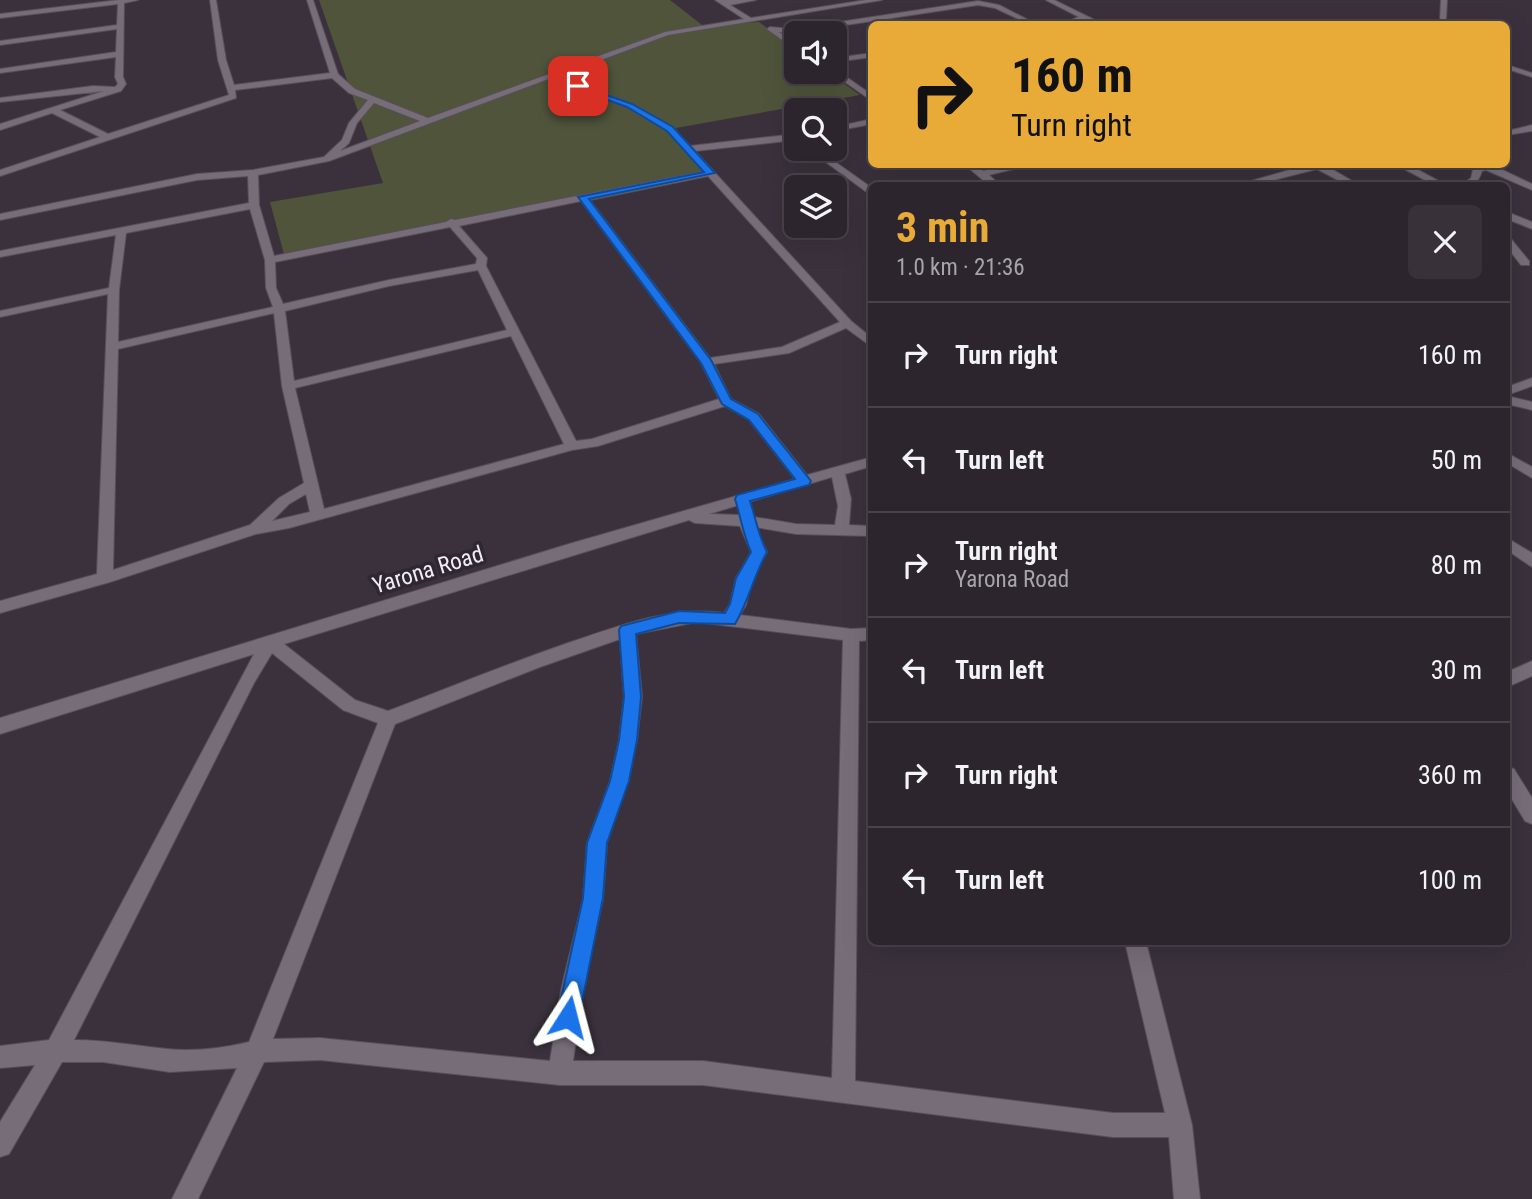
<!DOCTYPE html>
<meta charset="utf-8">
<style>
:root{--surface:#2c252d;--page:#383139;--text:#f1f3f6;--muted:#a6a5aa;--line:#484249;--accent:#e8ab37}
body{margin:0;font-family:"Roboto Condensed",sans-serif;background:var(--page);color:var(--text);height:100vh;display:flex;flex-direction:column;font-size:26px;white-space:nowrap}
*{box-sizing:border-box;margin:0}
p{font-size:23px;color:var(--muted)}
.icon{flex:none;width:38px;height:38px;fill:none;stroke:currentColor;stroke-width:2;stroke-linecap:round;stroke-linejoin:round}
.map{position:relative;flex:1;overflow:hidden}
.details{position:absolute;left:868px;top:182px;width:642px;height:763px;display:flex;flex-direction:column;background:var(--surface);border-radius:10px;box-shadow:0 7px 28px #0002,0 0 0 2px var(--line)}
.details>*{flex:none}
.banner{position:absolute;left:868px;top:21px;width:642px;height:147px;border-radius:10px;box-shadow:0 7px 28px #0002,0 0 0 2px var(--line);background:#e8ab37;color:#111;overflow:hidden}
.controls{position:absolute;left:784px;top:21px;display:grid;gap:14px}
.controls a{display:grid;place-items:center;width:63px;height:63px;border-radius:10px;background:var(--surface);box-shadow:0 7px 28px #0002,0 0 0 2px var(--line);font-size:35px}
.pin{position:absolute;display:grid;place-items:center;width:60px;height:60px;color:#fff;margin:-30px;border-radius:14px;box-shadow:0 4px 10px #0006}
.me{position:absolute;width:77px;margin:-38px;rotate:9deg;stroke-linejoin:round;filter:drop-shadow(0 0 5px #0008)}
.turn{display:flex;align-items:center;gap:24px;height:147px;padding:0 28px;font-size:32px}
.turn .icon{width:91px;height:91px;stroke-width:2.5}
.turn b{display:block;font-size:49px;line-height:60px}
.round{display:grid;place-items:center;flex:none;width:74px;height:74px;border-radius:10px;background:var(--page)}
.summary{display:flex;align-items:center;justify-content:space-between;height:119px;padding:0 28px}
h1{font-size:42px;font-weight:700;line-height:52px;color:var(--accent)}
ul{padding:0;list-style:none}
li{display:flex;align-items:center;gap:21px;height:105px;padding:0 28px;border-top:2px solid var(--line)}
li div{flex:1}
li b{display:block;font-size:26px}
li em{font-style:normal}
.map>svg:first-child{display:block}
.green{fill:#4f543b}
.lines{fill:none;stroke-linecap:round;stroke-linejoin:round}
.minor-casing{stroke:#575059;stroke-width:2}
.minor{fill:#776d79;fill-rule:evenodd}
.route{fill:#1a73e8;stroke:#114b97;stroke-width:2}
.labels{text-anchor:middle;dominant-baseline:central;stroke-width:7;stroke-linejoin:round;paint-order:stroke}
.street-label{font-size:23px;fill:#f2edf4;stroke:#2f2731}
</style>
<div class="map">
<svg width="1532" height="1199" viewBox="0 0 1532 1199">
<rect width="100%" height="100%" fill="#3a313c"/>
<path class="green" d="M319,0h351l32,25 57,-3 37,27v23h32l32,23 -184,33 28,44 -419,86 -15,-56 113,-19z"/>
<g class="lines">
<defs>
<g id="minor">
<path d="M119,0h19l-14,3 -1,74 3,7 -5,7 -61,19 48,24 121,-39 -11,-35 -8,-60h6l10,60 8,25 96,-12 -23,-73h6l25,74 17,15 73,29 237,-86 79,-13 -29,-19h41l-26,5 21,13 115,-18h16l-214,35 -110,41c48,18 97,32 132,70l106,-12v6l-101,11 156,170 21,17v9l-26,-19 -57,25 -75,11 17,35 28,15 48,61 65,-18v9l-27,8 6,25 -2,26 23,1v10l-76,-2 -41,-7 12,25 -15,26 -6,27 -6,10 111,14 21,-1v12l-13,1 -4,440 258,32h52l-40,-171h21l46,183 8,74h-26l-5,-62h-56l-410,-52h-143l-240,-25 -56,2 -66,137h-26l65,-131 -67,4 -67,-10h-41l-53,92 -9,3v-35l35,-57 -35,3v-22l49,-6 205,-386 -254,80v-16l569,-174 226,-65 -46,-59 -24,-14 -127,40 -26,4 -283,78 -33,6 -146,48 -110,31v-12l97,-27 11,-280 -108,23v-6l109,-23 7,-53 -116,22v-6l249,-48 -1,-27 -51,4 -197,40v-6l197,-40 56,-4 71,-13 18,-17 7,-17 19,-23 -19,-7 -17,-15 -97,12 1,8 -236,78v-6l100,-33 -48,-24 -52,17v-6l104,-33 -104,11v-4l93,-12 22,1 3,-3 -3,-7 1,-20 -116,16v-4l116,-17 1,-23 -117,16v-4l117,-16 1,-21 -118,14v-4zM551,78l75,29 41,24 37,40 -249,49 -4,-1 -5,3 -172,34 -15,-51 -1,-30 71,-14zM374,103l46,18 -80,30 9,-8 8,-20zM708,176l132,146 -58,25 -72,11 -120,-158zM581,201l120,162 18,36 -127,40 -16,2 -90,-175 1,-8 -28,-32zM250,209l15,51 1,28 7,19 -155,35 1,-52 7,-57zM450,227l27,31 -1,6 -87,16 -106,24 -7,-16 -1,-26zM478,270l29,60 -213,51 -9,-70 104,-25zM274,313l8,73 22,97 -25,15 -29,27 -137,45 5,-221zM511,336l53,108 -240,65 -29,-121zM832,477l6,29 -3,19 -39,-1 -42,-7 -2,-8h-10l-2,6 -31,-1zM306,494l4,18 -38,9 17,-17zM689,520l6,3 45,3 11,26 -15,26 -6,26 -6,9c-56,-7 -104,13 -156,30 -61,21 -120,45 -180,68l-33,-11 -71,-56zM697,622l146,18 -11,438 -129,-17h-130l10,-71 20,-91 4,-56 21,-62 9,-41 5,-43 -6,-63zM620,639l4,58 -5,43 -9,41 -23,62 -4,56 -22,91 -11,71 -230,-23 -47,1 122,-315 145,-57zM272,653l71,57 35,13 -129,319c-25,6 -56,10 -82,7 -31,-3 -61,-9 -93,-9l180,-357z"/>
<path d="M1046,0h8l49,24h-7l-11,-5 -25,5 19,-7z"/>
<path d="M1441,0h6l-1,20 3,4h-6l-3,-4z"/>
<path d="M978,1l21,4 37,19h-7l-34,-16 -17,-3 -185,28 -14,-1 17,13v5l-29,-21 3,-2 23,2z"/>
<path d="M872,53v4l-37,5v-4z"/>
<path d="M1507,65l25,8v4l-25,-8z"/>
<path d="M835,69l37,26v6l-40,-28z"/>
<path d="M872,119v5l-37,7v-4z"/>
<path d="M1532,125v6l-25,4v-4z"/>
<path d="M808,149h9l55,39v8z"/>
<path d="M964,164h10l9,7 33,-7h19l-46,11 12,11h-11z"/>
<path d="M1311,164h12l38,22h-12l-32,-17 -67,17h-17z"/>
<path d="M1395,164h12l41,22h-12z"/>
<path d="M1477,164h13l42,20v6l-46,-20 -4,1c-4,13 -10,15 -22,15l11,-8 2,-9 5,-3z"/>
<path d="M1507,212l25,10v7l-25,-10z"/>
<path d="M1507,238l4,1 18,22v4h-8l-14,-18z"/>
<path d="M1532,378v8l-25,9v-8z"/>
<path d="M1507,396l25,6v8l-25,-6z"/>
<path d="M1507,453l25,14v11l-25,-15z"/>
<path d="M1507,538l25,15v14l-25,-17z"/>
<path d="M1532,661v15l-25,11v-15z"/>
<path d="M1507,767l7,2 18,29v26l-7,-3 -18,-30z"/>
</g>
</defs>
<use href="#minor" class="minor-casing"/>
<use href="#minor" class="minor"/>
</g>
<path class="route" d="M575,84l57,20 41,23 42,46 -126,26 122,161 20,39 27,15 53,67 -2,4 -59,16c6,18 8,34 17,51 -14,25 -18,49 -32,72l-56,-1 -43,11 5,63 -4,43 -8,41 -22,62 -4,55 -24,119 -3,8 -8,4 -8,-4 -3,-8 26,-119 4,-55 23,-62 9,-41 5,-43 -5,-67 2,-4 58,-15 46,2 5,-9 6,-26 15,-26c-8,-18 -10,-34 -16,-53l2,-4 58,-16 -46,-59 -27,-16 -21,-41 -123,-166 126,-25 -37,-41 -40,-24 -52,-19z"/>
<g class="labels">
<g class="street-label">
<text transform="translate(428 570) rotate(-17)">Yarona Road</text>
</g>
</g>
</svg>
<div class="controls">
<a><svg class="icon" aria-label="sound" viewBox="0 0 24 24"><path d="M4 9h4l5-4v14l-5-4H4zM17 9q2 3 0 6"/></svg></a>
<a><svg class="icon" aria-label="search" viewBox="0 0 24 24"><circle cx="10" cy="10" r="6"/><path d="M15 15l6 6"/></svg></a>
<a><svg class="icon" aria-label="layers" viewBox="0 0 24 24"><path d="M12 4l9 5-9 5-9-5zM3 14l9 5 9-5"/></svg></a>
</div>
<div class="pin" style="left:578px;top:86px;background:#d93025"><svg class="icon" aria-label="arrive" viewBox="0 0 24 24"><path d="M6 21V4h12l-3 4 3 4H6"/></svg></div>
<svg class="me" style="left:568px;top:1017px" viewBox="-20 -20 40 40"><path d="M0-17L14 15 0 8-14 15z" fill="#1a73e8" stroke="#fff" stroke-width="4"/></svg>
<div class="banner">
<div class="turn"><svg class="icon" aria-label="right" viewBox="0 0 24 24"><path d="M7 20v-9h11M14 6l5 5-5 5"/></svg><div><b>160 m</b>Turn right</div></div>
</div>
<section class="details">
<div class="summary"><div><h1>3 min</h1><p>1.0 km · 21:36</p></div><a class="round"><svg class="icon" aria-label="close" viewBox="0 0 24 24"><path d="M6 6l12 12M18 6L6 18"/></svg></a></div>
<ul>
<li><svg class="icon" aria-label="right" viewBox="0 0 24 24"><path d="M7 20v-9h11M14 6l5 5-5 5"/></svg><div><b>Turn right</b></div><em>160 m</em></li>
<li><svg class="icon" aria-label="left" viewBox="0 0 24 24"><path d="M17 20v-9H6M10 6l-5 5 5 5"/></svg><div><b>Turn left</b></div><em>50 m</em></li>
<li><svg class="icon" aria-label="right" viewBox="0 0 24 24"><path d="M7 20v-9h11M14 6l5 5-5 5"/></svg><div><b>Turn right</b><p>Yarona Road</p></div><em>80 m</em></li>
<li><svg class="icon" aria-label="left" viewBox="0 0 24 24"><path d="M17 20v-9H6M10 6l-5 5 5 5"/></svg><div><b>Turn left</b></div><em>30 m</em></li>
<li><svg class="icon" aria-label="right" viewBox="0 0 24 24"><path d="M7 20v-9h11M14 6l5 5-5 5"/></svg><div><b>Turn right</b></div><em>360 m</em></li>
<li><svg class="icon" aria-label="left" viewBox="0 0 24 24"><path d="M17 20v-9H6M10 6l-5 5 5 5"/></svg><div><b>Turn left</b></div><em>100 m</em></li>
</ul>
</section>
</div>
